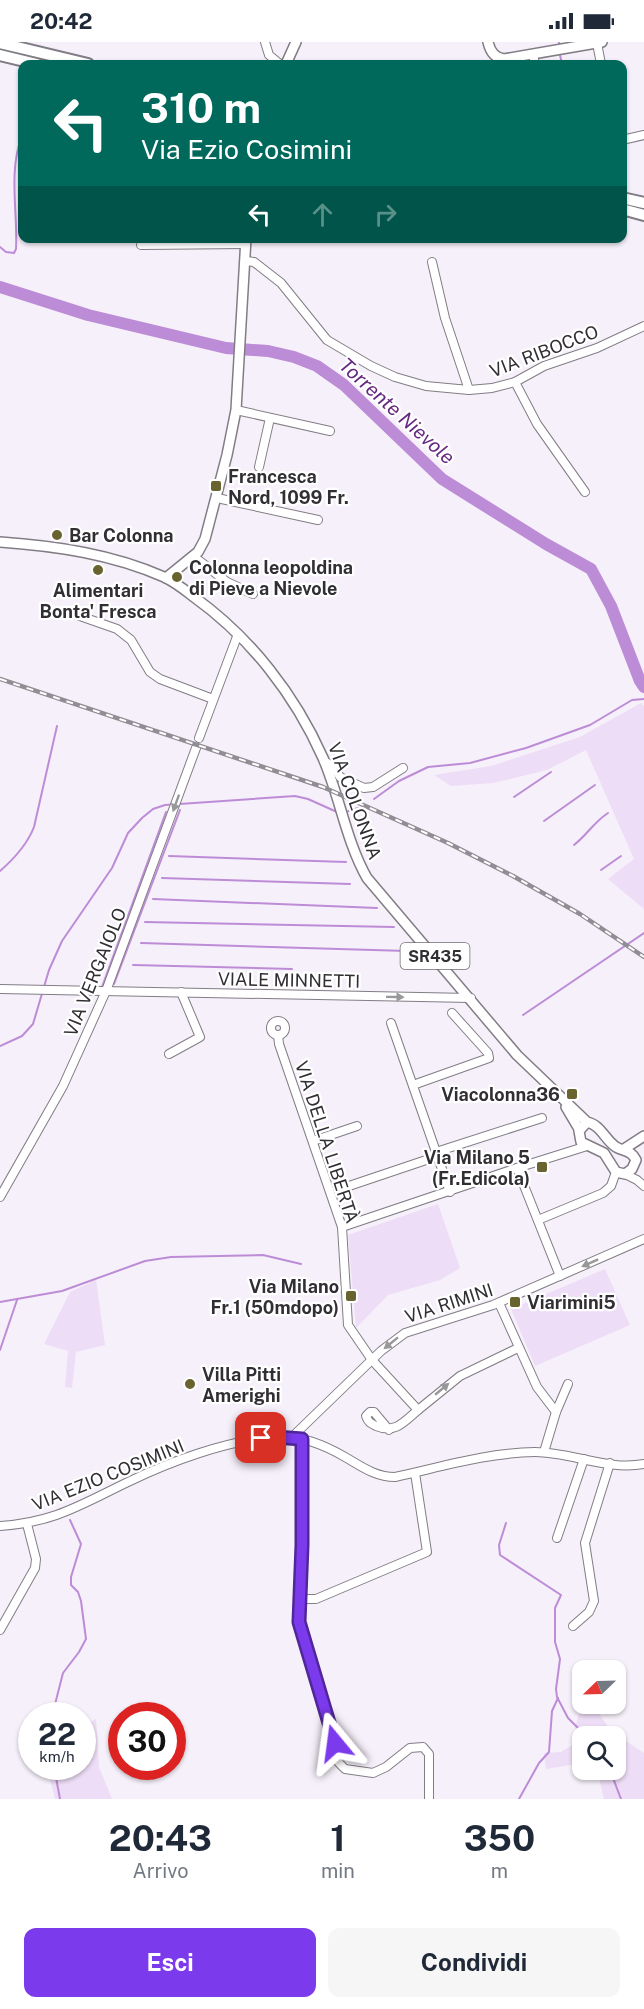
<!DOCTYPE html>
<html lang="it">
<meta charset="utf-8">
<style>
:root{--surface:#fff;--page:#f6f6f7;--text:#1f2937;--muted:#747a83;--accent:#7c3aed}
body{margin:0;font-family:"Public Sans",sans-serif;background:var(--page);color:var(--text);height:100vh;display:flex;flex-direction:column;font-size:22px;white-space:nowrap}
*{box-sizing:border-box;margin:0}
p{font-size:20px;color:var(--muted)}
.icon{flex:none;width:33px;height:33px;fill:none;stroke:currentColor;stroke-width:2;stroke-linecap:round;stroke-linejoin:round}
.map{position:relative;height:1757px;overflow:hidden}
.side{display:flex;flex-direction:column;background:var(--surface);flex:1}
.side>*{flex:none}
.hud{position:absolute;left:18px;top:18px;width:609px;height:183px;border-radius:12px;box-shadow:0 2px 4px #0004;background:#00695c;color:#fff;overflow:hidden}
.needle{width:39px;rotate:247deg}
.controls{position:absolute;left:572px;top:1618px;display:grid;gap:12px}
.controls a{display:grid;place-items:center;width:54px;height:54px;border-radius:12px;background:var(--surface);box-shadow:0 2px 4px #0004;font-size:30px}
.speed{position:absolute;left:18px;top:1660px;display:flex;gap:12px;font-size:30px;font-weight:700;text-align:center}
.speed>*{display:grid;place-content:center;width:78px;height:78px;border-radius:50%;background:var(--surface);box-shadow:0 2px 4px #0004;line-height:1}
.speed small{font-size:15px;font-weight:400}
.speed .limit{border:9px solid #d22;background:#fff;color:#111}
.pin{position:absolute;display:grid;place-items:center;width:51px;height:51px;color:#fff;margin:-26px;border-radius:12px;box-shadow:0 3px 9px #0006}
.me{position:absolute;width:66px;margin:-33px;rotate:344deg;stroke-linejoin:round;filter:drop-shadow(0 0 4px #0008)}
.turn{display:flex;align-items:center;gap:21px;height:126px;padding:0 24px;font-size:27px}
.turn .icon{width:78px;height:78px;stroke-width:2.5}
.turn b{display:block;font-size:42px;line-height:51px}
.lanes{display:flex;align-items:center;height:57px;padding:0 24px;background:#0003;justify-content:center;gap:30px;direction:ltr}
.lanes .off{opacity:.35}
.eta{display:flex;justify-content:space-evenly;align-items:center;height:102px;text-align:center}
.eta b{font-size:36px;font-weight:700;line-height:42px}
.cta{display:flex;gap:12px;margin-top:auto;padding:12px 24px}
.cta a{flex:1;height:69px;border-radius:12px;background:var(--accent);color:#fff;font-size:24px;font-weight:700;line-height:69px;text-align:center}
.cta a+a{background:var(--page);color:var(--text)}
.status{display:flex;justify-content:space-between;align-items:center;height:42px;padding:0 30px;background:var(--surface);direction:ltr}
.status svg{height:16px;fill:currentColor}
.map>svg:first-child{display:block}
.green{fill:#edddf6}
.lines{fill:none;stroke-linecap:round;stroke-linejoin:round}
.stream{stroke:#bd8cd6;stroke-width:2}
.river{stroke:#bd8cd6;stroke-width:12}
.minor-casing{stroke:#827d85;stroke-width:10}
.major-casing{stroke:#827d85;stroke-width:12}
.highway-casing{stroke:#827d85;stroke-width:14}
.minor{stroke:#fff;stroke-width:8}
.major{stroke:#fff;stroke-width:9}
.highway{stroke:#fff;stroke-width:10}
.rail-casing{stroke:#918d94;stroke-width:4.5}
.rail{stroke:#fff;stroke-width:2;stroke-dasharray:7;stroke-linecap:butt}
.oneway{fill:#989799}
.route-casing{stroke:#51269a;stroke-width:15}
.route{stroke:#7c3aed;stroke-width:10}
.poi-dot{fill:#68632f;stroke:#fff;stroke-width:2}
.labels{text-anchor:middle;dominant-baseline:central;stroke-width:4.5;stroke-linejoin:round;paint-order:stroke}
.shield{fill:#fff;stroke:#6f6d70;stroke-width:1.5}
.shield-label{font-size:16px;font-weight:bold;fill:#312f33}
.street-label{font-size:18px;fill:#312f33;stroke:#fff}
.poi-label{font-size:18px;font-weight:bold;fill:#312f33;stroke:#fff;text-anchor:start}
.water-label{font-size:20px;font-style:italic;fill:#662981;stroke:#fff}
</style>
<div class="status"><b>20:42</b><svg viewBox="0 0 49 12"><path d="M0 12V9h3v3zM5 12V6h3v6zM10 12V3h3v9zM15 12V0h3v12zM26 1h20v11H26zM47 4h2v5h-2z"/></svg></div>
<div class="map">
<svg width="644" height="1757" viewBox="0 0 644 1757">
<rect width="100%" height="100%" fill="#f6f0fa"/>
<g class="green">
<path d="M641,661l3,3v203l-36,-30 26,-20 -48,-109 -39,20 -54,13 -42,3 -17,-11 57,-9 89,-29z"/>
<path d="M438,1162l22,64 -20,12 -52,15 -32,33 -8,-93z"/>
<path d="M605,1227l25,56 -95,41 -24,-57z"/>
<path d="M96,1238l9,65 -29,7 -4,36 -7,-1 3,-36 -24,-7 26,-52z"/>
<path d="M582,1660v2h10l20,28 32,21v46h-40l-7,-29h18v-33h-33v26l-36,6 -2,-16 17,-1 20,-12 -6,-11z"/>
<path d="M96,1677l3,48 13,32h-57l-8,-32h35l1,-41z"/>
</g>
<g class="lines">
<g class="stream">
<path d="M559,0v1"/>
<path d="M560,13l2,9"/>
<path d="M0,205l6,5 8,1 2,-4c2,-36 -8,-78 6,-113"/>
<path d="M514,755l37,-25"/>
<path d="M374,757l25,-18 29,-14 42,-4 56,-15 64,-23 42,-25 12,-1"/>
<path d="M346,770l12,-4"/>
<path d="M544,779l51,-36"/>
<path d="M574,803c13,-10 20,-23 34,-32"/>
<path d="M169,814l177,6"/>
<path d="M601,828l20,-14"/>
<path d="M0,829c15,-13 27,-26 34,-44l23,-101"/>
<path d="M162,836l188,6"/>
<path d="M153,857l224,9"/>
<path d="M145,880l249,5"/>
<path d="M141,901l266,8"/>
<path d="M133,923l159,4"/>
<path d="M114,942l66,-174"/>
<path d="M102,945l64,-175"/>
<path d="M523,973l121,-82"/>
<path d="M0,1004l22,-10 11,-12 16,-54 13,-29 50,-73 16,-35 14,-15 11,-9 12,-4 130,-9 13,3 29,13"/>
<path d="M0,1260l62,-11 83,-30 26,-4 92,-2 38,9"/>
<path d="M0,1308l17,-50"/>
<path d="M506,1481l-7,22 1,10 61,40 -6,13v34l5,17 -4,30 1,8 11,21 19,19"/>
<path d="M52,1674l11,-43 16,-21 7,-13 -5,-38 -3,-9 -7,-7v-8l10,-33 -11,-24"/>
<path d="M54,1725l6,32"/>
<path d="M610,1728l11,29"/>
<path d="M519,1757l20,-36 10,-11 3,-41 6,-13"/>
</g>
<path class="river" d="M0,245l88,28 138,33 42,3 26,6 23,9 27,19 98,94 104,65 45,25 20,37 29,75 4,6"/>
<defs>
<g id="minor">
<path d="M265,0l4,13 11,9"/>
<path d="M597,1l4,21"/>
<path d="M533,12l2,10"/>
<path d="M622,98l22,-5"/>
<path d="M141,203l105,-1"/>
<path d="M246,219l8,1 27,21 46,57 44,26 24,11 31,9 43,4 23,-2 23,-6 29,-16 53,-18 47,-22"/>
<path d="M432,220l13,56 24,72"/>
<path d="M515,340l22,42 48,68"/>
<path d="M236,368l94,21"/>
<path d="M259,425l11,-49"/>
<path d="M217,456l101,22"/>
<path d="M193,514l34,26 26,12"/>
<path d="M77,573l40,14 14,11 19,32 10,7 53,20"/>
<path d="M199,696l39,-104"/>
<path d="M324,719l10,6 6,10 24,11 9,-1 30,-19"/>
<path d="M0,947l471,9"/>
<circle cx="278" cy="986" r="7"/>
<path d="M391,981l59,169"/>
<path d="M278,993l1,9 63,183 6,98 24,35 46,50 42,-34 58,-28"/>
<path d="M169,1012l31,-17 -19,-45"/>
<path d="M413,1043l76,-27 -1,-5 -36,-40"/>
<path d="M313,1099l44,-15"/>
<path d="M436,1110l106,-34"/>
<path d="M517,1126l43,108"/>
<path d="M625,1132l12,6 7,6"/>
<path d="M346,1145l92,-31"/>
<path d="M0,1155l63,-111 43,-95 90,-243"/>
<path d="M538,1178l65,-27 8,-7 5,-14"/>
<path d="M342,1185l175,-59 70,-22"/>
<path d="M499,1261l38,84 19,25"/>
<path d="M389,1388l-15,-18h-4l-4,4c2,6 4,7 10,10 19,8 28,-4 42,-16"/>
<path d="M291,1396l90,-87 24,-18 88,-28 151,-66"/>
<path d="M301,1397l1,106 -3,77 23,81 6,13 11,47 6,6 28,4 13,-6 24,-19 13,-1 6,7v45"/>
<path d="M544,1410l12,-40 12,-28"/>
<path d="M0,1484c55,-4 80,-21 128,-44 43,-21 96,-40 143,-45 26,-3 52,7 74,20 16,9 30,20 50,20 46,-10 91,-24 140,-25 36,0 73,19 109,12"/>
<path d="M557,1496l27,-79"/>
<path d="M299,1557h17l111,-47 -12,-79"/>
<path d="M573,1584l16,-14 5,-11 -9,-58 25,-80"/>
<path d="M0,1588l35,-62 1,-9 -9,-35"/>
</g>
<g id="major">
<path d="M488,0c2,9 6,16 16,17l98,-17"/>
<path d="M286,22l10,-22"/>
<path d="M0,500c56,4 112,12 164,35 11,5 21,13 30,20 57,41 101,98 129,161 17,39 23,83 44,120l150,177 70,67c14,3 18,18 29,25 9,5 15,3 20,13l-4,9 -7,5 -9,-2 -12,-19 -23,-11 -2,-11 8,-9"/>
<path d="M166,536l32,-26 7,-13 22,-84 9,-45 10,-172"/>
<path d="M566,1065l13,22"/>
<path d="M624,1107l20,-13"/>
</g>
<g id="highway">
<path d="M0,1l88,21"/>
<path d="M0,13l37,9"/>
<path d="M622,156l22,5"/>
<path d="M622,167l22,6"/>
</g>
</defs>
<use href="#minor" class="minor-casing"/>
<use href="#major" class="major-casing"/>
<use href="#highway" class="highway-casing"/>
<use href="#minor" class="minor"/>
<use href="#major" class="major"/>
<use href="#highway" class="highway"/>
<defs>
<path id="rail" d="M0,637l323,108 125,56 65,33 67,38 64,43"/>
</defs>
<use href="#rail" class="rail-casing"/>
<use href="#rail" class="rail"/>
</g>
<defs><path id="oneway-solid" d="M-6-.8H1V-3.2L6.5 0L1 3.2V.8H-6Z" transform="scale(1.5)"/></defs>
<g class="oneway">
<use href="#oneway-solid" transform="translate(176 761) rotate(110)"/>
<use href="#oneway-solid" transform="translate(395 955) rotate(1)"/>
<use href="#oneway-solid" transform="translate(590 1221) rotate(156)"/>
<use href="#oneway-solid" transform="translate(391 1301) rotate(141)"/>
<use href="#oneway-solid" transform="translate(442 1347) rotate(-40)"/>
</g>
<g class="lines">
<defs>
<path id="route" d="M261,1396l14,-1 27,2v106l-3,77 36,121"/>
</defs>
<use href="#route" class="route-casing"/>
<use href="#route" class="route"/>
</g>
<g class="poi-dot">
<rect x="210" y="438" width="12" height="12" rx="3"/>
<circle cx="57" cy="493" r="6"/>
<circle cx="98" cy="528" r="6"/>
<circle cx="177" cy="535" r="6"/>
<rect x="566" y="1046" width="12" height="12" rx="3"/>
<rect x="536" y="1119" width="12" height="12" rx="3"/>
<rect x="345" y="1248" width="12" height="12" rx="3"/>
<rect x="509" y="1254" width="12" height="12" rx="3"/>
<circle cx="190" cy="1342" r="6"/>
</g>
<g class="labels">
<rect class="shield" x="400.5" y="901" width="69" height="26" rx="4.5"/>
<g class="shield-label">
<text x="435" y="914">SR435</text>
</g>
<g class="street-label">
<text transform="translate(544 309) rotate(-21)">VIA RIBOCCO</text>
<text transform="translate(355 759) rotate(70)">VIA COLONNA</text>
<text transform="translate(95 930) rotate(-68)">VIA VERGAIOLO</text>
<text transform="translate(289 938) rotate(1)">VIALE MINNETTI</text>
<text transform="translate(327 1100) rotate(72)">VIA DELLA LIBERTÀ</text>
<text transform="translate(449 1261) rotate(-18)">VIA RIMINI</text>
<text transform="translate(108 1433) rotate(-22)">VIA EZIO COSIMINI</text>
</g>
<g class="poi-label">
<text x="228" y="434">Francesca<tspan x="228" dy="21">Nord, 1099 Fr.</tspan></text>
<text x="69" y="493">Bar Colonna</text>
<text x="189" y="525">Colonna leopoldina<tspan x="189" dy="21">di Pieve a Nievole</tspan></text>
<text x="98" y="548" text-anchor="middle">Alimentari<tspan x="98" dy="21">Bonta' Fresca</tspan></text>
<text x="560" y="1052" text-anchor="end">Viacolonna36</text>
<text x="530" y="1115" text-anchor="end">Via Milano 5<tspan x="530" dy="21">(Fr.Edicola)</tspan></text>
<text x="339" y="1244" text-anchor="end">Via Milano<tspan x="339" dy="21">Fr.1 (50mdopo)</tspan></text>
<text x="527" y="1260">Viarimini5</text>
<text x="202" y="1332">Villa Pitti<tspan x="202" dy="21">Amerighi</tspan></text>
</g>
<g class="water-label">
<text transform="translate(397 369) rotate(42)">Torrente Nievole</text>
</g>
</g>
</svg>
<div class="controls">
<a><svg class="needle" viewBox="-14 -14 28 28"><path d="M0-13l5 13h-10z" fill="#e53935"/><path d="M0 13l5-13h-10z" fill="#747a83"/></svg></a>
<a><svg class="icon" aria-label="search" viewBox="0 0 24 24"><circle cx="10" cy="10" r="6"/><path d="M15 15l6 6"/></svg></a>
</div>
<div class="speed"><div>22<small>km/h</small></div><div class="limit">30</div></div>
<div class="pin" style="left:261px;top:1396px;background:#d93025"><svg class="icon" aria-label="arrive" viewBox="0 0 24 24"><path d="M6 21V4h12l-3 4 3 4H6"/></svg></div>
<svg class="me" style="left:335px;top:1701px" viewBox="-20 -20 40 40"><path d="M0-17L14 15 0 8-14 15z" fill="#7c3aed" stroke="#fff" stroke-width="4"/></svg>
<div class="hud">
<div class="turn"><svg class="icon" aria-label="left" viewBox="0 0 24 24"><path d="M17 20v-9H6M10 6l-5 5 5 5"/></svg><div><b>310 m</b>Via Ezio Cosimini</div></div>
<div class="lanes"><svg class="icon" aria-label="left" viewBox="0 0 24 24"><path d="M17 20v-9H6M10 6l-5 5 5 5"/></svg><svg class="icon off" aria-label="ahead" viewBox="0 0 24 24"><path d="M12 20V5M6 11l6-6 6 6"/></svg><svg class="icon off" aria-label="right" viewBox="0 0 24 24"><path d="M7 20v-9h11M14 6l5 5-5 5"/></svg></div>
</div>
</div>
<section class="side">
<div class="eta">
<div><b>20:43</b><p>Arrivo</p></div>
<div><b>1</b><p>min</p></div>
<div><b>350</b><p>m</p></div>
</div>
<div class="cta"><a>Esci</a><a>Condividi</a></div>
</section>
